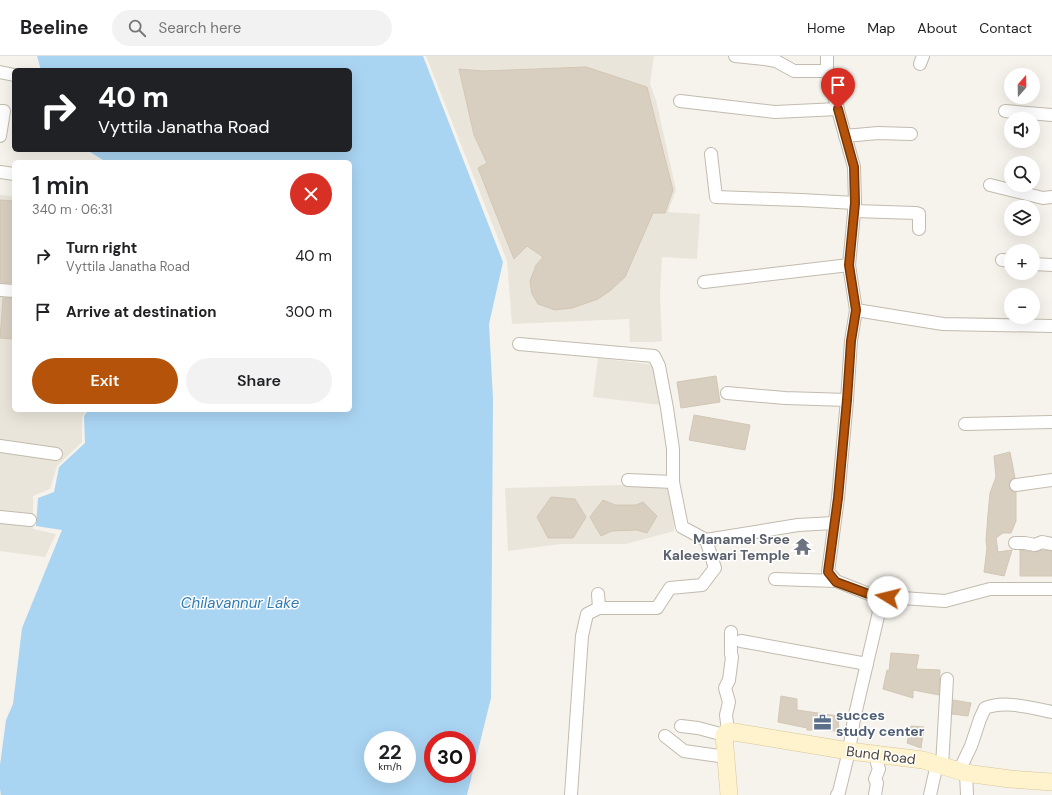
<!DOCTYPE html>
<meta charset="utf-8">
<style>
:root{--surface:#fff;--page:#f2f2f2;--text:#202124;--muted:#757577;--line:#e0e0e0;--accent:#b45309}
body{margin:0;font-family:"DM Sans",sans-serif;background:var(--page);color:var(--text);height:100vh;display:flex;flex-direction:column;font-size:15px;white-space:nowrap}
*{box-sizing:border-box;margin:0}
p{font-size:13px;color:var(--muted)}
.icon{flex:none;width:22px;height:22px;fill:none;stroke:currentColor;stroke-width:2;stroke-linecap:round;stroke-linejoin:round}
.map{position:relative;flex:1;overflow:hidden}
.sheet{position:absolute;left:12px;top:104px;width:340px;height:252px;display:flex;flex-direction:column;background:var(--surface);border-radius:6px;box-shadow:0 4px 16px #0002}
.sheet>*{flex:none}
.guide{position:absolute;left:12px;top:12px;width:340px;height:84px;border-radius:6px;box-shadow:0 4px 16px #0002;background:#202124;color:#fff;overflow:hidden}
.needle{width:26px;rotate:20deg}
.fabs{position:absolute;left:1004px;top:12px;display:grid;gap:8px}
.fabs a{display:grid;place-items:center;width:36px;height:36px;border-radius:50%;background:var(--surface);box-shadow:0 4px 16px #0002;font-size:20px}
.speed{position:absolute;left:364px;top:675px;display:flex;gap:8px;font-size:20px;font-weight:700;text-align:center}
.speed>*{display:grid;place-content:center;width:52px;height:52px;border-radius:50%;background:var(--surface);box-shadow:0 4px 16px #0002;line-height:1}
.speed small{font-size:10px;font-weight:400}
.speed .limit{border:6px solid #d22;background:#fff;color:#111}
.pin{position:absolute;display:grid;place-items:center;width:34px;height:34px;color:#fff;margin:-41px -17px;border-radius:50% 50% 50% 0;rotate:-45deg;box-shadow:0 0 4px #0007}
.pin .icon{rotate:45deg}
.me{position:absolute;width:44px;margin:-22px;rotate:279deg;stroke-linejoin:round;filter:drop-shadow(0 0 3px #0008)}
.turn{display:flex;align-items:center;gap:14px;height:84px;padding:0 20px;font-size:18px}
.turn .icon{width:52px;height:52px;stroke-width:2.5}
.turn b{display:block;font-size:28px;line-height:34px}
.round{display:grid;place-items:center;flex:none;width:42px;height:42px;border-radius:21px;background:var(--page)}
.summary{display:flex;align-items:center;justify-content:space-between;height:68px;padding:0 20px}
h1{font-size:24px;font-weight:600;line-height:30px}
.cta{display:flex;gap:8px;margin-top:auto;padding:8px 20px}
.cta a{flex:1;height:46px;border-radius:24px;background:var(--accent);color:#fff;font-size:16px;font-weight:600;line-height:46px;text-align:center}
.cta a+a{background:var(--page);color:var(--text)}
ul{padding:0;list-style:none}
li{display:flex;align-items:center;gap:12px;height:56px;padding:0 20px}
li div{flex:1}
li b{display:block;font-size:15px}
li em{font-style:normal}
header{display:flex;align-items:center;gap:24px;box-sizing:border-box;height:56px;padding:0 20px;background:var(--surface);border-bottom:1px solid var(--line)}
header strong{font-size:19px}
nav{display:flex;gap:22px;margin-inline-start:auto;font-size:14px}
.search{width:280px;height:36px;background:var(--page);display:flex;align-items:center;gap:10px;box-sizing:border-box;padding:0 14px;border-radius:22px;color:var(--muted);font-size:15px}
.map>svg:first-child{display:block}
.residential{fill:#eae5da}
.water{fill:#a9d4f2;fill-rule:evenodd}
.building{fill:#d8cfc1;stroke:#d3c7b4}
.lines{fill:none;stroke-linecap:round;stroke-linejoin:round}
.street-casing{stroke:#c2bbae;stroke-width:14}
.secondary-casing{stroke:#d6c79b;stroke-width:18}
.street{stroke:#fff;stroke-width:12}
.secondary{stroke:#fff3cd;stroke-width:17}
.route-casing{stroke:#753606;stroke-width:10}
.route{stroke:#b45309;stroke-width:7}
.labels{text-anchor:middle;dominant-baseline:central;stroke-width:3;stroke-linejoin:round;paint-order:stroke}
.worship-label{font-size:14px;font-weight:bold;fill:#5b616d;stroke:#fff;text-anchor:end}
.service-label{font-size:14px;font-weight:bold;fill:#4e5e75;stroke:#fff;text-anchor:start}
.street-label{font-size:14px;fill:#4b4439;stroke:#fff}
.water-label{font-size:15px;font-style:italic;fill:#2e7ab2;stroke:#fff}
</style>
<header>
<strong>Beeline</strong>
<div class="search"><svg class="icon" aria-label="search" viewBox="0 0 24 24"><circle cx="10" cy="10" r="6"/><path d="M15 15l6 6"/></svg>Search here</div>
<nav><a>Home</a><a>Map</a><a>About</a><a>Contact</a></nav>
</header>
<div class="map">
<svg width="1052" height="739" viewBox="0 0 1052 739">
<rect width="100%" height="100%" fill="#f6f3ec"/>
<g class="residential">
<path d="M426,0h228l-4,28 6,16 20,90 -8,22 32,2 -3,45 -35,-2 -2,38 2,46 -10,1h-22l-1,-23 -117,5 -5,-63z"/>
<path d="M0,139l14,1v214h72l-4,8v24l-25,24 -7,23 -17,7v33l23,5 -11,23 -45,-6z"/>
<path d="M598,302l66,8 -4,39 -67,-8z"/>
<path d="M619,429l53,3 2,43 -48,13h-66l-52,7 -3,-63z"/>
</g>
<path class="water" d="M37,0h386l80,206 -14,62 4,75 -2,299 -24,97h-466l-1,-6v-24l6,-45 7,-16 9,-76 40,-98 -26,-4 2,-28 16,-6 5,-25 26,-24 -1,-27 4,-6h262v-248h-244l-19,-12h263v-80h-309zM373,684h34v34h-34zM433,684h34v34h-34z"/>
<g class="building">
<path d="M586,11l61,20 26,103 -8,23h-12l-28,64 -14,13 -13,9 -26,9 -17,2 -17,-6 -6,-10 -2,-13 6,-16 7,-8 -16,-11 -13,13 -10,-25 -26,-66 9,-5 -13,-28 -15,-66 24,2z"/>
<path d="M0,144l14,1v82l-14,-1z"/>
<path d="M3,242h11v41l-14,-1z"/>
<path d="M716,320l4,26 -39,6 -4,-26z"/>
<path d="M694,359l56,10 -5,25 -56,-10z"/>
<path d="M1010,396l5,26 -4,1 -2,7 1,4 6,2v29l-5,12h-8l-7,5 2,14 14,-2 -8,26 -20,-4 3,-24 -1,-7 2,-27 2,-21 6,-16 -2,-21z"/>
<path d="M551,441l24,2 11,18 -13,21h-25l-11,-21z"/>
<path d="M603,444l12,5h21l7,-3 14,14 -10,17 -10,-3 -25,1 -11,5 -11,-19z"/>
<path d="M1020,494l14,2 8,-2 10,1v25h-32z"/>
<path d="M891,597l28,2 -3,14 24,1 -1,25 -26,-5v8l-30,-9 4,-19 2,1z"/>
<path d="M781,640l16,3v11l41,6 1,15 -32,-1v-2l-29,-6z"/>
<path d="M953,644l18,3 -3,13 -16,-2z"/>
<path d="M911,670l13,1 -3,21 -14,-5z"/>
</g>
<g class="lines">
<defs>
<g id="street">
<path d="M735,0l30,3 11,2 18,10h33"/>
<path d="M827,0v15l27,96 1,36 -6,62 7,45 -5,31 -4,59 -9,98 -10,74 8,9 38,15 5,16 -25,107 -5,32 -10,41 -2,3"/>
<path d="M920,8l3,-8"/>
<path d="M0,16l14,3"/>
<path d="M680,45l95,11 63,-3"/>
<path d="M0,55h4l-4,25"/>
<path d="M1005,55l47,4"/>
<path d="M845,80l33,-3 33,1"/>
<path d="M711,98l5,43 85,3 54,3"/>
<path d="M0,116l14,2"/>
<path d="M990,129l53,13 9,-1"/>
<path d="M854,155l62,2 3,1v15"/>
<path d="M1002,204l9,1"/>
<path d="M1033,208l19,1"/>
<path d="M704,226l145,-17"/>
<path d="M0,234l14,1"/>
<path d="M856,254l87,14 109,2"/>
<path d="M519,288l135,12 5,10 8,42 6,41v33l9,45 24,13 9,28 -13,17 -32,3 -13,20h-58l-12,6 -5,22 -11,159"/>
<path d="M727,337l58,5 62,2"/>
<path d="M965,368l87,-2"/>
<path d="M0,390l56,8"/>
<path d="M628,424l45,2"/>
<path d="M1016,429l36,-5"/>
<path d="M0,461l30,3"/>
<path d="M706,484l92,-15 36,-2"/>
<path d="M1015,487h10l10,2 7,-3 10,2"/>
<path d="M775,523l61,2"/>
<path d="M598,538l1,14"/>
<path d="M874,540l71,5 45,-12h62"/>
<path d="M741,585l126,23"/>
<path d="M681,670l17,2 26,7"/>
<path d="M728,675l-2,-16 3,-13 -4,-14 4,-8 3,-23 -1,-3v-22"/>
<path d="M665,680l19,15 42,6"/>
<path d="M942,710l5,-87"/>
<path d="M959,715l12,-25 9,-27 5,-11c21,-8 46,0 67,4"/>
<path d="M966,717l1,22"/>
<path d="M875,739l2,-12 -2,-4 4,-10 -2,-6 1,-9"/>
<path d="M930,739l7,-31"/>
</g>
<path id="secondary" d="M729,739l-5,-60 4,-4 121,20 74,9 43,13 44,6 42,3"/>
</defs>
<use href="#street" class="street-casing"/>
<use href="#secondary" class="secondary-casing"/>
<use href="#street" class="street"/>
<use href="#secondary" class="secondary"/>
</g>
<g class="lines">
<defs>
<path id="route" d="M838,53l16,58 1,36 -6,62 7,45 -5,31 -4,59 -9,98 -10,74 8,10 38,14 14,1"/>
</defs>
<use href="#route" class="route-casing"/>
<use href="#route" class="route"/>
</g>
<defs>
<symbol id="temple-bare" viewBox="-9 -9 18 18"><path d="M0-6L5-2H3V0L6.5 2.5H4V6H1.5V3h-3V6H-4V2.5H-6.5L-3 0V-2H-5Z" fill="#6b7280" stroke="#fff" stroke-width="2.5" paint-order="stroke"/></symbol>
<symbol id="office-bare" viewBox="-9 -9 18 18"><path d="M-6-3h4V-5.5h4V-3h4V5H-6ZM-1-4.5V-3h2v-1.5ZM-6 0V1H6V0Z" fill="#5c6f8a" stroke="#fff" stroke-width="2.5" paint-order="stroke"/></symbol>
</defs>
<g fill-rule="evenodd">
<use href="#temple-bare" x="790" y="478" width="25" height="25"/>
<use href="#office-bare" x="810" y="654" width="25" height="25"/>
</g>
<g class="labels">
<g class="worship-label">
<text x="790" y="483">Manamel Sree<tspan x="790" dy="16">Kaleeswari Temple</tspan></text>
</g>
<g class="service-label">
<text x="836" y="659">succes<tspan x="836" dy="16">study center</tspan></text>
</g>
<g class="street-label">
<text transform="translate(881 699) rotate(7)">Bund Road</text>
</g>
<g class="water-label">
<text x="240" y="547">Chilavannur Lake</text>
</g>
</g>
</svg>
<div class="fabs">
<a><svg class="needle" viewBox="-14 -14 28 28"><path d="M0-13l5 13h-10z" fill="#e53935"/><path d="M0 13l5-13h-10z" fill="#757577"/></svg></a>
<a><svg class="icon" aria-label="sound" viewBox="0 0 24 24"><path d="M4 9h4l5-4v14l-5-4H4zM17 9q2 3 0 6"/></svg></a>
<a><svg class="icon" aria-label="search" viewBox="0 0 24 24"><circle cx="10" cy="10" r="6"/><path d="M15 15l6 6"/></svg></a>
<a><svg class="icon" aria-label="layers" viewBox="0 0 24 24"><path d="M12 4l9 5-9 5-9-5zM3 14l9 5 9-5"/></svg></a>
<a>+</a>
<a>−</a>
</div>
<div class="speed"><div>22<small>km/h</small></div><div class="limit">30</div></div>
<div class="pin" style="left:838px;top:53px;background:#d93025"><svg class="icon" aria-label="arrive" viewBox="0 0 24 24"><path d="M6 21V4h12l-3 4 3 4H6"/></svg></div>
<svg class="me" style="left:888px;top:541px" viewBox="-20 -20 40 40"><circle r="19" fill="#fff"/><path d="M0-13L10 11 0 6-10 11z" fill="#b45309"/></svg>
<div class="guide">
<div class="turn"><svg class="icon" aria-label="right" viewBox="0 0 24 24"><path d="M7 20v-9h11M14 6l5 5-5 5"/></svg><div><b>40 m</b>Vyttila Janatha Road</div></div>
</div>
<section class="sheet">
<div class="summary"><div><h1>1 min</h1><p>340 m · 06:31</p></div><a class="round" style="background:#d93025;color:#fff"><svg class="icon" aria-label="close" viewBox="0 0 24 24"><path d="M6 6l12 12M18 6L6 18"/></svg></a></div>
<ul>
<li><svg class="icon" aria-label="right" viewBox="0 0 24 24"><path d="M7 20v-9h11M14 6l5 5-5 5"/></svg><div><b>Turn right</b><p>Vyttila Janatha Road</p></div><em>40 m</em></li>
<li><svg class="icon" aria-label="arrive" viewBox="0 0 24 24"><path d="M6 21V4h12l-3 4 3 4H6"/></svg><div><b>Arrive at destination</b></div><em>300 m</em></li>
</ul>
<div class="cta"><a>Exit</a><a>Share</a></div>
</section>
</div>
